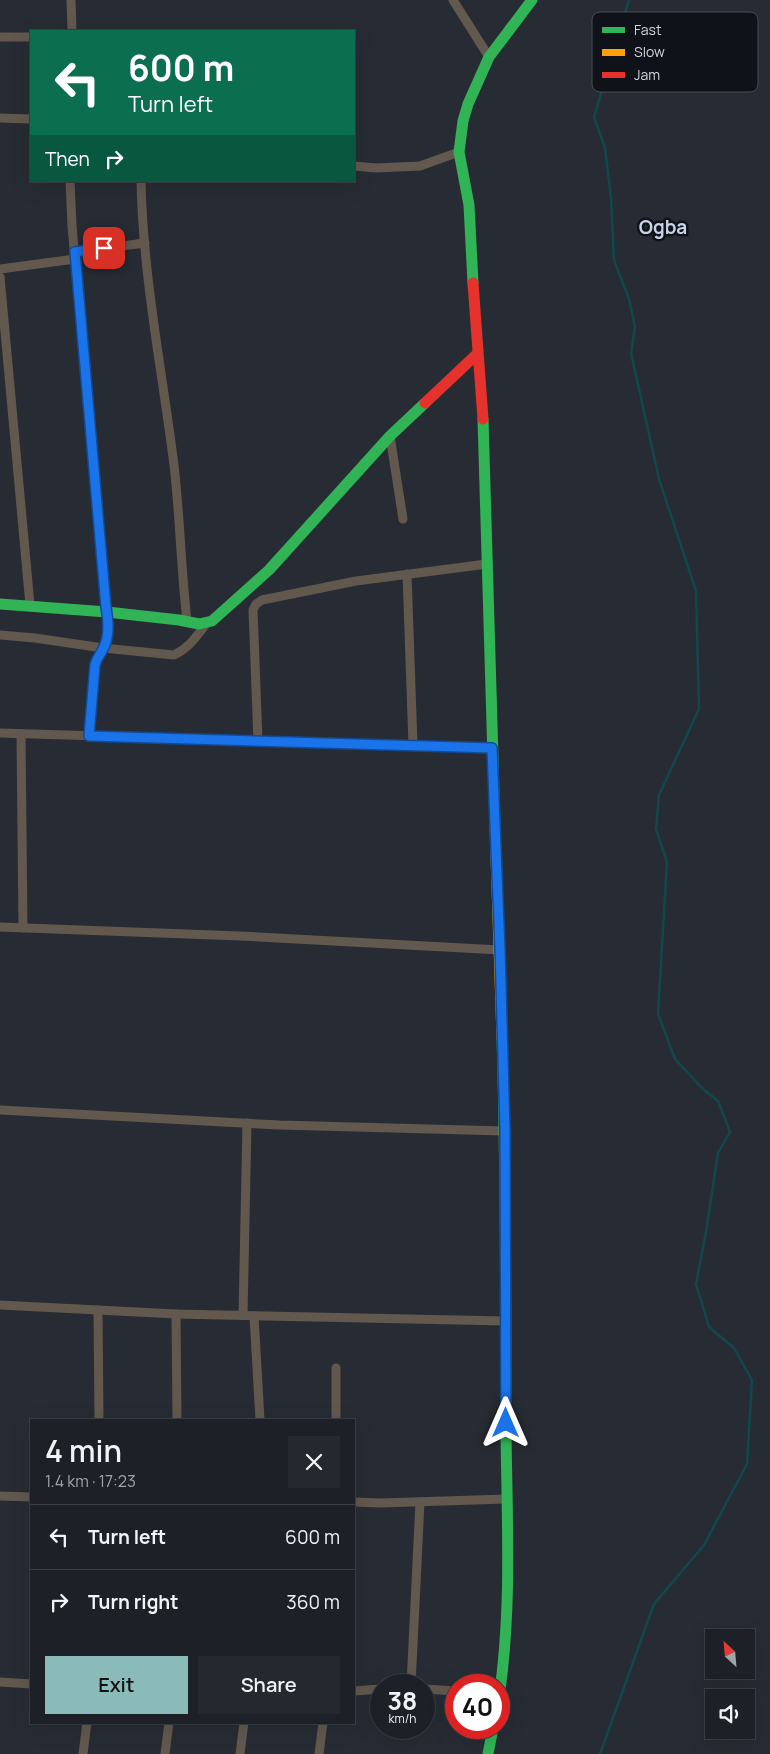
<!DOCTYPE html>
<meta charset="utf-8">
<style>
:root{--surface:#1d2127;--page:#25292f;--text:#f1f3f6;--muted:#a0a3a7;--line:#3b3e44;--accent:#8bbbb9}
body{margin:0;font-family:Manrope,sans-serif;background:var(--page);color:var(--text);height:100vh;display:flex;flex-direction:column;font-size:19px;white-space:nowrap}
*{box-sizing:border-box;margin:0}
p{font-size:16px;color:var(--muted)}
.icon{flex:none;width:28px;height:28px;fill:none;stroke:currentColor;stroke-width:2;stroke-linecap:round;stroke-linejoin:round}
.map{position:relative;flex:1;overflow:hidden}
.panel{position:absolute;left:30px;top:1419px;width:325px;height:305px;display:flex;flex-direction:column;background:var(--surface);border-radius:0px;box-shadow:0 5px 20px #0002,0 0 0 1px var(--line)}
.panel>*{flex:none}
.guide{position:absolute;left:30px;top:30px;width:325px;height:152px;border-radius:0px;box-shadow:0 5px 20px #0002,0 0 0 1px var(--line);background:#0b6e4f;color:#fff;overflow:hidden}
.needle{width:32px;rotate:334deg}
.buttons{position:absolute;left:705px;top:1629px;display:grid;gap:10px}
.buttons a{display:grid;place-items:center;width:50px;height:50px;border-radius:0px;background:var(--surface);box-shadow:0 5px 20px #0002,0 0 0 1px var(--line);font-size:25px}
.speed{position:absolute;left:370px;top:1674px;display:flex;gap:10px;font-size:25px;font-weight:700;text-align:center}
.speed>*{display:grid;place-content:center;width:65px;height:65px;border-radius:50%;background:var(--surface);box-shadow:0 5px 20px #0002,0 0 0 1px var(--line);line-height:1}
.speed small{font-size:12px;font-weight:400}
.speed .limit{border:8px solid #d22;background:#fff;color:#111}
.pin{position:absolute;display:grid;place-items:center;width:42px;height:42px;color:#fff;margin:-21px;border-radius:10px;box-shadow:0 2px 8px #0006}
.me{position:absolute;width:55px;margin:-28px;rotate:0deg;stroke-linejoin:round;filter:drop-shadow(0 0 4px #0008)}
.turn{display:flex;align-items:center;gap:18px;height:105px;padding:0 15px;font-size:22px}
.turn .icon{width:65px;height:65px;stroke-width:2.5}
.turn b{display:block;font-size:35px;line-height:42px}
.then{display:flex;align-items:center;height:48px;padding:0 15px;background:#0003;gap:10px;font-size:19px}
.round{display:grid;place-items:center;flex:none;width:52px;height:52px;border-radius:0px;background:var(--page)}
.headline{display:flex;align-items:center;justify-content:space-between;height:85px;padding:0 15px}
h1{font-size:30px;font-weight:600;line-height:38px}
.cta{display:flex;gap:10px;margin-top:auto;padding:10px 15px}
.cta a{flex:1;height:58px;border-radius:0px;background:var(--accent);color:#111;font-size:20px;font-weight:600;line-height:58px;text-align:center}
.cta a+a{background:var(--page);color:var(--text)}
ul{padding:0;list-style:none}
li{display:flex;align-items:center;gap:15px;height:65px;padding:0 15px;border-top:1px solid var(--line)}
li div{flex:1}
li b{display:block;font-size:19px}
li em{font-style:normal}
.map>svg:first-child{display:block}
.lines{fill:none;stroke-linecap:round;stroke-linejoin:round}
.stream{stroke:#10484d;stroke-width:2.5}
.street{stroke:#62584e;stroke-width:9}
.fast{stroke:#30b455;stroke-width:11}
.slow{stroke:#ff9f0a;stroke-width:11}
.jam{stroke:#e5322d;stroke-width:11}
.route-casing{stroke:#114b97;stroke-width:12}
.route{stroke:#1a73e8;stroke-width:9}
.labels{text-anchor:middle;dominant-baseline:central;stroke-width:5;stroke-linejoin:round;paint-order:stroke}
.quarter-label{font-size:19px;font-weight:bold;fill:#c7d3e6;stroke:#0f1319}
.key{fill:#0f1319;stroke:#484d54;stroke-width:1}
.key-label{font-size:14px;fill:#ced4de}
</style>
<div class="map">
<svg width="770" height="1754" viewBox="0 0 770 1754">
<rect width="100%" height="100%" fill="#272c34"/>
<g class="lines">
<path class="stream" d="M600,1754l54,-150 50,-59 43,-81 5,-84 -18,-32 -25,-21 -13,-43 10,-52 12,-79 12,-21 -12,-31 -16,-13 -27,-29 -17,-45 9,-152 -11,-33 3,-34 40,-86 -3,-118 -37,-112 -28,-126 4,-26 -6,-28 -15,-39 -3,-62 -6,-50 -11,-31 35,-117"/>
<g class="street">
<path d="M71,0l1,31"/>
<path d="M453,0l36,57"/>
<path d="M0,37h31"/>
<path d="M0,118l31,1"/>
<path d="M354,166l22,2 44,-2 39,-14"/>
<path d="M70,181l2,45 34,381c2,13 4,27 -2,40 -3,7 -7,10 -9,18l-6,71"/>
<path d="M141,181c2,96 21,189 33,284 6,52 7,104 13,156"/>
<path d="M75,252l70,-9"/>
<path d="M0,269l75,-10"/>
<path d="M0,277l30,328"/>
<path d="M390,436l13,83"/>
<path d="M407,574l6,171"/>
<path d="M0,635l35,3 68,10 71,7c15,-7 22,-18 32,-31"/>
<path d="M0,733l492,15"/>
<path d="M21,734l2,194"/>
<path d="M258,741l-5,-131 3,-6 6,-4 94,-19 131,-17"/>
<path d="M0,927l240,9 260,14"/>
<path d="M0,1110l279,15 226,6"/>
<path d="M0,1305l176,9 329,7"/>
<path d="M98,1310l1,110"/>
<path d="M176,1314l1,106"/>
<path d="M243,1315l4,-192"/>
<path d="M254,1316l6,104"/>
<path d="M336,1420v-52"/>
<path d="M0,1496l31,1"/>
<path d="M354,1502l27,1 125,-4"/>
<path d="M0,1682l31,2"/>
<path d="M411,1685l9,-183"/>
<path d="M424,1689l32,2"/>
<path d="M354,1691l27,-2"/>
<path d="M83,1754l4,-32"/>
<path d="M165,1754l4,-32"/>
<path d="M240,1754l4,-32"/>
<path d="M319,1754l4,-32"/>
</g>
<g class="fast">
<path d="M473,283l-4,-78 -10,-53 4,-31 5,-17 21,-47 43,-57"/>
<path d="M483,419l12,407"/>
<path d="M0,604l107,8 72,8 20,4 13,-3 57,-51 121,-134 35,-33"/>
<path d="M499,1697c13,-87 8,-177 7,-265 0,-131 0,-263 -4,-394"/>
<path d="M488,1754l5,-26"/>
</g>
<path class="slow" d="M495,826l7,212"/>
<g class="jam">
<path d="M473,283l10,136"/>
<path d="M425,403l52,-49"/>
</g>
</g>
<g class="lines">
<defs>
<path id="route" d="M104,248l-29,4 31,355c2,13 4,27 -2,40 -3,7 -7,10 -9,18l-6,71 403,12 8,202 5,181 1,292"/>
</defs>
<use href="#route" class="route-casing"/>
<use href="#route" class="route"/>
</g>
<g class="labels">
<g class="quarter-label">
<text x="663" y="227">Ogba</text>
</g>
</g>
<rect x="592" y="12" width="166" height="80" rx="8" class="key"/>
<rect x="602" y="27" width="23" height="6" fill="#30b455"/>
<rect x="602" y="49" width="23" height="7" fill="#ff9f0a"/>
<rect x="602" y="72" width="23" height="6" fill="#e5322d"/>
<g class="key-label">
<text x="634" y="35">Fast</text>
<text x="634" y="57">Slow</text>
<text x="634" y="80">Jam</text>
</g>
</svg>
<div class="buttons">
<a><svg class="needle" viewBox="-14 -14 28 28"><path d="M0-13l5 13h-10z" fill="#e53935"/><path d="M0 13l5-13h-10z" fill="#a0a3a7"/></svg></a>
<a><svg class="icon" aria-label="sound" viewBox="0 0 24 24"><path d="M4 9h4l5-4v14l-5-4H4zM17 9q2 3 0 6"/></svg></a>
</div>
<div class="speed"><div>38<small>km/h</small></div><div class="limit">40</div></div>
<div class="pin" style="left:104px;top:248px;background:#d93025"><svg class="icon" aria-label="arrive" viewBox="0 0 24 24"><path d="M6 21V4h12l-3 4 3 4H6"/></svg></div>
<svg class="me" style="left:506px;top:1423px" viewBox="-20 -20 40 40"><path d="M0-17L14 15 0 8-14 15z" fill="#1a73e8" stroke="#fff" stroke-width="4"/></svg>
<div class="guide">
<div class="turn"><svg class="icon" aria-label="left" viewBox="0 0 24 24"><path d="M17 20v-9H6M10 6l-5 5 5 5"/></svg><div><b>600 m</b>Turn left</div></div>
<div class="then">Then<svg class="icon" aria-label="right" viewBox="0 0 24 24"><path d="M7 20v-9h11M14 6l5 5-5 5"/></svg></div>
</div>
<section class="panel">
<div class="headline"><div><h1>4 min</h1><p>1.4 km · 17:23</p></div><a class="round"><svg class="icon" aria-label="close" viewBox="0 0 24 24"><path d="M6 6l12 12M18 6L6 18"/></svg></a></div>
<ul>
<li><svg class="icon" aria-label="left" viewBox="0 0 24 24"><path d="M17 20v-9H6M10 6l-5 5 5 5"/></svg><div><b>Turn left</b></div><em>600 m</em></li>
<li><svg class="icon" aria-label="right" viewBox="0 0 24 24"><path d="M7 20v-9h11M14 6l5 5-5 5"/></svg><div><b>Turn right</b></div><em>360 m</em></li>
</ul>
<div class="cta"><a>Exit</a><a>Share</a></div>
</section>
</div>
